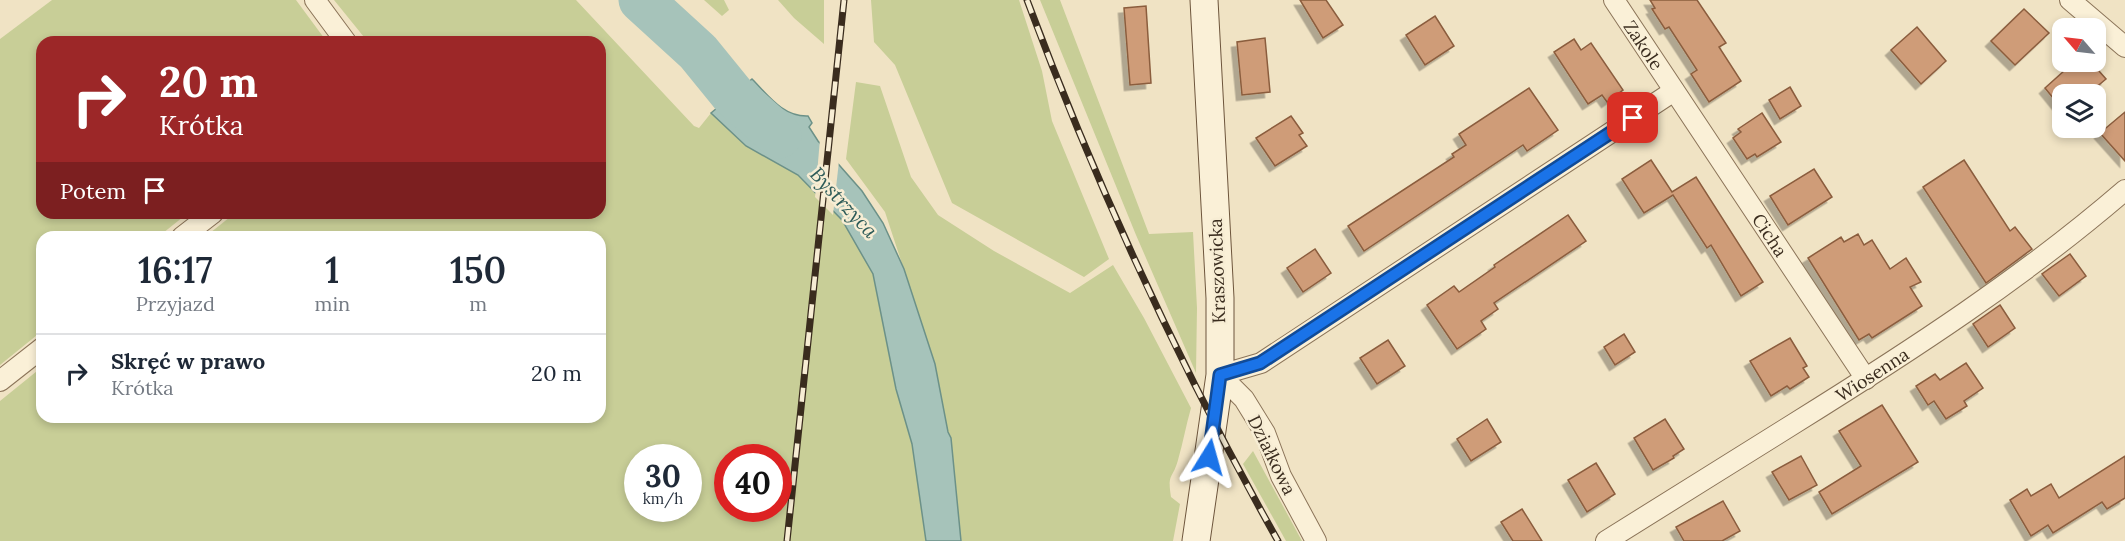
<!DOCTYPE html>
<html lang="pl">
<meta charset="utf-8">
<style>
:root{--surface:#fff;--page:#f2f2f3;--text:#1f2937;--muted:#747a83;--line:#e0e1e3}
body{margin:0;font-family:Lora,serif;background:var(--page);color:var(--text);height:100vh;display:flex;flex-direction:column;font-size:22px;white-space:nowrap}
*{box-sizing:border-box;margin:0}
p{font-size:20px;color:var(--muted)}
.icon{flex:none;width:33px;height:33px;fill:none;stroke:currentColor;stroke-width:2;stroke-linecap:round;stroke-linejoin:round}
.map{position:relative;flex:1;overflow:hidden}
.sheet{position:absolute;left:36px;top:231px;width:570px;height:192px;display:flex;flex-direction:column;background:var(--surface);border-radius:18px;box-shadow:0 3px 9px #0003}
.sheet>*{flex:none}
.banner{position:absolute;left:36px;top:36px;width:570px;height:183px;border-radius:18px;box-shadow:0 3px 9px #0003;background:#9c2728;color:#fff;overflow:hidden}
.needle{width:39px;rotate:298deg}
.buttons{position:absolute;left:2052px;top:18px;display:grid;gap:12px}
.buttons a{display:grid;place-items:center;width:54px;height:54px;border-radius:12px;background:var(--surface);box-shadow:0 3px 9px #0003;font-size:30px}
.speed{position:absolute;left:624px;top:444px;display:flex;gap:12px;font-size:30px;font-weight:700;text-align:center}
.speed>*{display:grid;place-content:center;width:78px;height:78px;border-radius:50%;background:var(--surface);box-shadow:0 3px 9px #0003;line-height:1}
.speed small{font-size:15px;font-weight:400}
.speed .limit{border:9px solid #d22;background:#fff;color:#111}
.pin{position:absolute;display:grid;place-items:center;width:51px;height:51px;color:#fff;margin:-26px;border-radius:12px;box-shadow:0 3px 9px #0006}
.me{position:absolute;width:66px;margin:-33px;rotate:8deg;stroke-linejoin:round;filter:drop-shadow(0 0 4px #0008)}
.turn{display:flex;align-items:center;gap:21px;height:126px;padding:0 24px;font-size:27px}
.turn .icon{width:78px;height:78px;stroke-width:2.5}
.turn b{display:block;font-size:42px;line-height:51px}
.then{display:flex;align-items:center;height:57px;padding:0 24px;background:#0003;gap:12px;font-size:22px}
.eta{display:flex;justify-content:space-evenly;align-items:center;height:102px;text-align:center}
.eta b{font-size:36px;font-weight:600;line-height:42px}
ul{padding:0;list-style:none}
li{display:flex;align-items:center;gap:18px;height:78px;padding:0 24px;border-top:2px solid var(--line)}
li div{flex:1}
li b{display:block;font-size:22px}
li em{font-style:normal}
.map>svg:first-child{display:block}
.green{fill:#c8ce97;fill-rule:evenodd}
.water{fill:#a6c3ba;stroke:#6c9188;stroke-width:1.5}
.pier{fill:#f0e3c4}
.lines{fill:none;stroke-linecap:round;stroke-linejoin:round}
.river{stroke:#a6c3ba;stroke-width:45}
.building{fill:#cf9c78;stroke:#8b5d3e;stroke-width:1.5;filter:url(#shadow)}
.street-casing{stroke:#8b7459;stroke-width:22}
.secondary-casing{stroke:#6d553c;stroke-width:29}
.street{stroke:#faf0d7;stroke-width:20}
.secondary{stroke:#faf0d7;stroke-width:27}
.rail-casing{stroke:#3a2c1e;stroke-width:7}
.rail{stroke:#f7edd4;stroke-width:4.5;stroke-dasharray:14;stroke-linecap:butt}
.route-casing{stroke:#114b97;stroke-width:15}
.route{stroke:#1a73e8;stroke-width:10}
.labels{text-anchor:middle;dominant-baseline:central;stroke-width:5;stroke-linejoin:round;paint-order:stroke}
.street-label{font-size:18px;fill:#3a2c1e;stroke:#f7edd4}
.water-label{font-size:20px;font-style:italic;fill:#2d5b58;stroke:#f7edd4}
</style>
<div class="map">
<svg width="2125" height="541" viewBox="0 0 2125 541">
<defs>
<filter id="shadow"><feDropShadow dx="-5.5" dy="5.5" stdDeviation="0" flood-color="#0004"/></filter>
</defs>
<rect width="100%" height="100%" fill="#f0e3c4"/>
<g class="green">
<path d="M52,0h244l31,42h-285v171h146l-30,24h-116v94l-42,34v-326z"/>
<path d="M334,0h242l118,126 5,2 12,-15 35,33 52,29 44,45 31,54 23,115 16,55 14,97h-926v-140l42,-34v50h558v-180h-395l30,-24h365v-171h-232zM638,458h50v50h-50zM728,458h50v50h-50z"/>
<path d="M704,0h20l5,10 -7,6z"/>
<path d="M778,0h46v44l-30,-26z"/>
<path d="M871,0h148l23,71 10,50 57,138 -25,18 -132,-74 -57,-138 -21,-23z"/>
<path d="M1040,0h20l89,234 44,-2 4,76 -1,65 -60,-138z"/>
<path d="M856,82l24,4 31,91 27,38 56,36 76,42 43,-28 31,53 47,90c-5,17 -8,35 -13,52 -5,19 -11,13 -7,37l9,7 -7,37h-212l-10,-103 -3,-5 -13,-69 -50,-152 -39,-53z"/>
<path d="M1253,451l49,90h-16l-43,-77z"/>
</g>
<path class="water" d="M752,79c16,16 31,38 56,37l4,7 -3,4 9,14 44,50 21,32 21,46 31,95 13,68 3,6 10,103h-35l-14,-97 -16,-55 -23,-115 -31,-54 -44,-45 -52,-29 -35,-33z"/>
<path class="pier" d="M820,139l19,22 -6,54 -18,-18z"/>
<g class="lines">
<path class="river" d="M641,0l57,52 35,43 46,41"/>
</g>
<g class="building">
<path d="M1300,0h26l17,25 -20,13z"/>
<path d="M1650,0h47l29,43 -7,4 22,34 -32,21 -18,-28 6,-4 -28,-43 -4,2 -13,-20 3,-1z"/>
<path d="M1146,6l5,77 -21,2 -6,-77z"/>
<path d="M2024,9l25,24 -34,32 -24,-24z"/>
<path d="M1435,16l19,30 -29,19 -19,-30z"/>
<path d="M1917,27l29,34 -25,23 -30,-34z"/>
<path d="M1265,38l5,54 -28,3 -5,-53z"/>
<path d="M1574,39l7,11 10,-7 32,47 -16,12 -5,-7 -14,9 -34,-52z"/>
<path d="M2074,62h17l15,17 -18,15h-26v15l-17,-21z"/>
<path d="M1790,87l11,19 -21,13 -11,-19z"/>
<path d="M1529,88l29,42 -31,21 -4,-6 -159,106 -16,-25 106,-69 -2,-3 14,-9 -7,-11z"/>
<path d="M2125,112v49l-25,-28z"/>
<path d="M1762,113l19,29 -24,15 -2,-3 -8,5 -14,-21 8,-6 -3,-3z"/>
<path d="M1291,116l12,17 -4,2 8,11 -32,20 -19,-28z"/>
<path d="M1651,160l21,32 24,-15 67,105 -22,14 -30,-51 -4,3 -34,-53 -29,18 -22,-34z"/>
<path d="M1964,160l46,71 5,-4 17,22 -46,34 -63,-96z"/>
<path d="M1814,169l18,28 -44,28 -18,-29z"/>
<path d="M1568,215l18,26 -92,62 4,6 -17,12 5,8 -29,20 -30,-44 27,-19 5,6 36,-25 -1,-2z"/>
<path d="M1858,234l6,11 8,-5 18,29 16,-11 15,24 -11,5 12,19 -50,32 -3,-4 -10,6 -51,-82 33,-21 3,5z"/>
<path d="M1315,249l16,24 -28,19 -16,-24z"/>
<path d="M2070,254l16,22 -27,20 -17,-22z"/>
<path d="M2000,305l15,23 -27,19 -15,-23z"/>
<path d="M1624,334l11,18 -20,13 -11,-18z"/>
<path d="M1790,338l17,28 -4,2 6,9 -19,12 -3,-3 -16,10 -21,-35z"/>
<path d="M1388,340l17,26 -28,18 -17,-26z"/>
<path d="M1966,363l17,25 -19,13 3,5 -21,13 -12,-18 -6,4 -12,-19 19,-12 5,6z"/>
<path d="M1882,405l36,57 -86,52 -13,-22 42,-26 -22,-35z"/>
<path d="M1487,419l14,23 -30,19 -14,-22z"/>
<path d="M1665,419l19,30 -11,7 1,2 -21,12 -19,-32z"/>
<path d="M1801,456l16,29 -28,15 -17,-28z"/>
<path d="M2125,456v42l-18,11 -5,-7 -49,31 -5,-8 -17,11 -21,-36 17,-11 4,7 20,-12 8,14z"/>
<path d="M1596,463l19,31 -28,18 -19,-32z"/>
<path d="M1723,501l17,30 -18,10h-38l-8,-14z"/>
<path d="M1522,509l20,32h-29l-12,-19z"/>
</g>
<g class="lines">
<defs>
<g id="street">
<path d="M315,0l31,42"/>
<path id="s1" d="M1614,0l252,379"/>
<path d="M2070,0l55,47"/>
<path d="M182,237l31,-24"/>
<path d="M0,381l42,-33"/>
<path d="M1316,541l-35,-65 -16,-43 -21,-34 -24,-24 41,-12 413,-272"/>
<path id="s2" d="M1606,541c63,-39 126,-79 189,-118 114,-71 228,-145 330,-233"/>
</g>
<path id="secondary" d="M1196,541l24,-166v-77l-16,-298"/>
</defs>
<use href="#street" class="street-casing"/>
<use href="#secondary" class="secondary-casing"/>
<use href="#street" class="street"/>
<use href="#secondary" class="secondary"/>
<defs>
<g id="rail">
<path d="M1027,0c70,187 153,367 251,541"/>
<path d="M787,541l57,-541"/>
</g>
</defs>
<use href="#rail" class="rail-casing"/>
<use href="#rail" class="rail"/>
</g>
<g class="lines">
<defs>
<path id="route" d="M1209,457l11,-82 40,-12 373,-245"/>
</defs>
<use href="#route" class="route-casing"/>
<use href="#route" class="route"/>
</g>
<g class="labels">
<g class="street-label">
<text stroke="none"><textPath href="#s1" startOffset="54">Zakole</textPath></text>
<text stroke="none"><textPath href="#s1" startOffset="282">Cicha</textPath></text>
<text transform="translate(1217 271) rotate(-92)">Kraszowicka</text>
<text stroke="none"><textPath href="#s2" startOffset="314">Wiosenna</textPath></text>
<text transform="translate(1272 455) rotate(64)">Działkowa</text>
</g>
<g class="water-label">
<text transform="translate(844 202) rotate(47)">Bystrzyca</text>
</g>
</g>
</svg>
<div class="buttons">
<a><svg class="needle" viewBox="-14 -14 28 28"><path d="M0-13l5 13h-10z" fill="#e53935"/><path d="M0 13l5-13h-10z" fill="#747a83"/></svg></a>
<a><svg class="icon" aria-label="layers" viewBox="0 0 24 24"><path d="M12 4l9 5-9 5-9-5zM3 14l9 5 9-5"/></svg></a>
</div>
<div class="speed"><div>30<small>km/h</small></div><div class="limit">40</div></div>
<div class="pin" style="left:1633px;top:118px;background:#d93025"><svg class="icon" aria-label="arrive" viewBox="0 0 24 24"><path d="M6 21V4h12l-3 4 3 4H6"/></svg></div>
<svg class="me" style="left:1209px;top:457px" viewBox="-20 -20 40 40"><path d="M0-17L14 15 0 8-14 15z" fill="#1a73e8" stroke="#fff" stroke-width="4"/></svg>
<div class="banner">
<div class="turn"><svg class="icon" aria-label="right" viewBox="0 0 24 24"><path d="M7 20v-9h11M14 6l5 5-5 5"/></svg><div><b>20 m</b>Krótka</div></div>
<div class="then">Potem<svg class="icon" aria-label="arrive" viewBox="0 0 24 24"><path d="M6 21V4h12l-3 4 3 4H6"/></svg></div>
</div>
<section class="sheet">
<div class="eta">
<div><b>16:17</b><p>Przyjazd</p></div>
<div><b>1</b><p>min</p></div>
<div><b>150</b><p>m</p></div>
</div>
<ul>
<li><svg class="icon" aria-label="right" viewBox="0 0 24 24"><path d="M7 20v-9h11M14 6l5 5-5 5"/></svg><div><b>Skręć w prawo</b><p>Krótka</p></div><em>20 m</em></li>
</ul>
</section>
</div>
